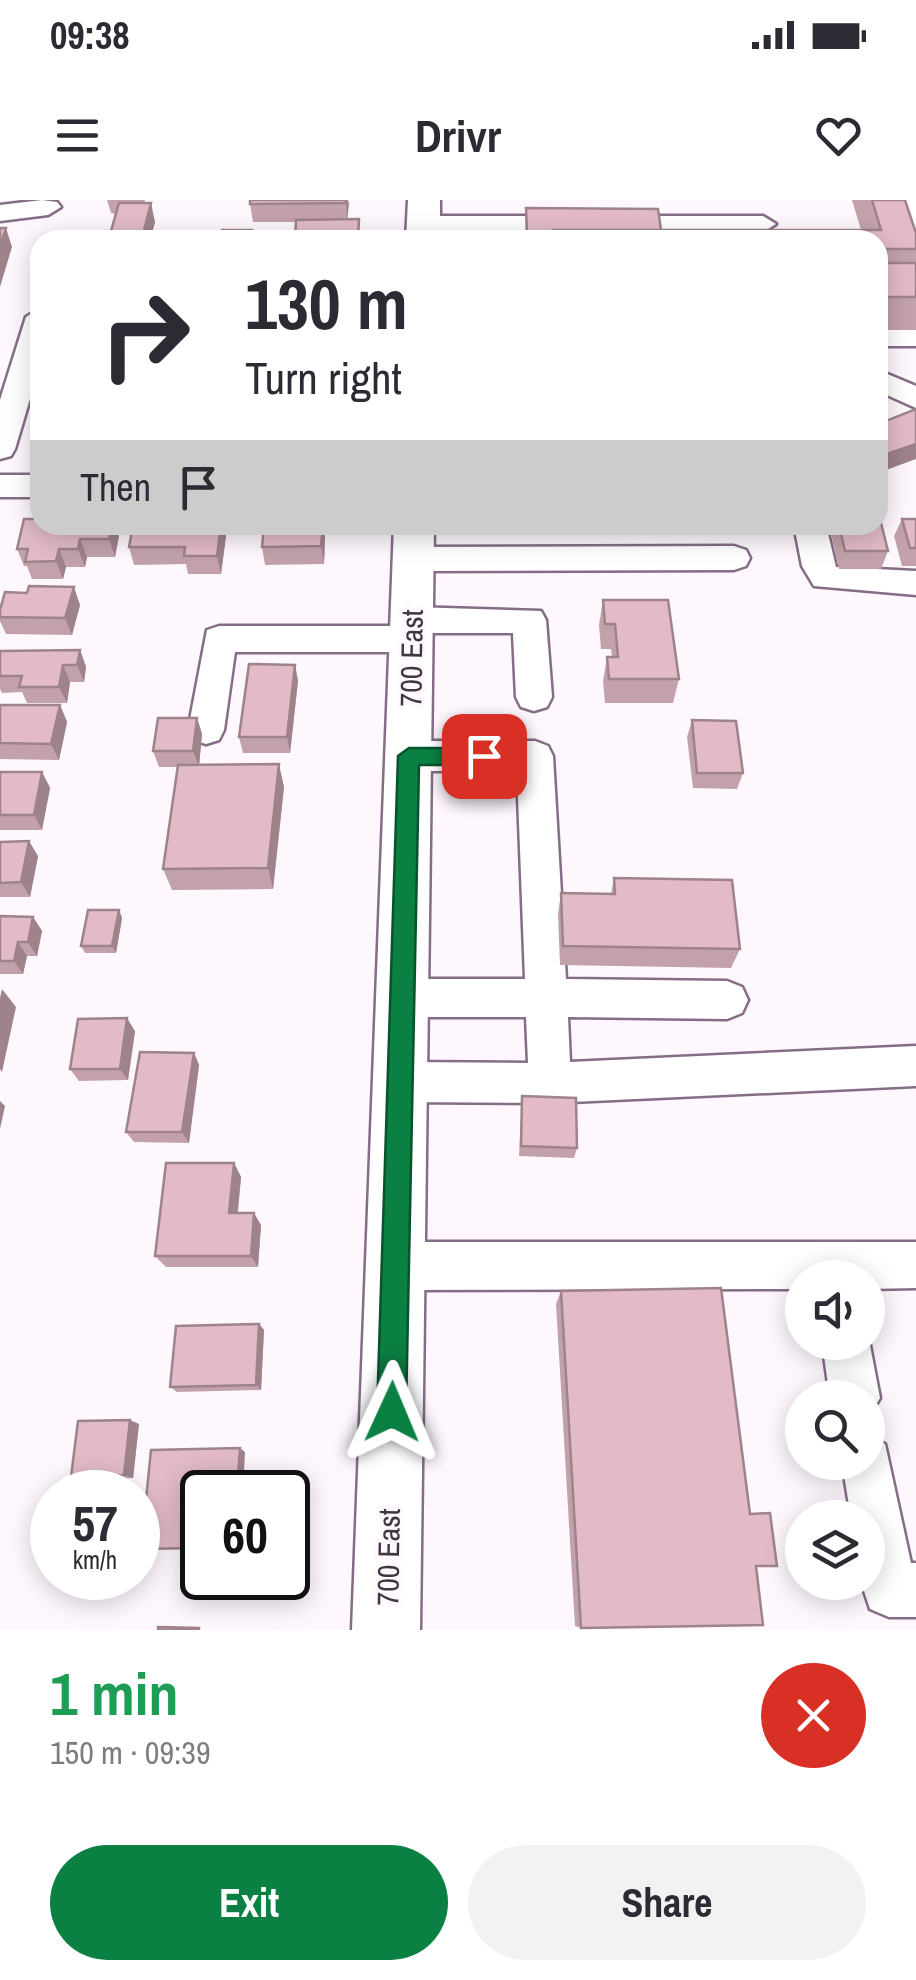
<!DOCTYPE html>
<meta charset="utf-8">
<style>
:root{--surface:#fff;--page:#f2f2f3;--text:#2b2b33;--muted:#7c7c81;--accent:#0b8043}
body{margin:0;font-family:"Archivo Narrow",sans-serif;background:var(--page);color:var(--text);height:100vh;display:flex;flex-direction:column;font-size:38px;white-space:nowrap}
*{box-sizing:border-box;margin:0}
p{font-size:32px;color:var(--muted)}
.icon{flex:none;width:55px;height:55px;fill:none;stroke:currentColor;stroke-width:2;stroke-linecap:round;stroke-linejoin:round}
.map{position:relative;height:1430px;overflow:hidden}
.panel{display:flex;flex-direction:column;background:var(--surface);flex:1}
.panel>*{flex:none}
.guide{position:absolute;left:30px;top:30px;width:858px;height:305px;border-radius:30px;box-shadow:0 5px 25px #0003;background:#fff;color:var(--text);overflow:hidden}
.controls{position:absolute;left:785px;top:1060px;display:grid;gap:20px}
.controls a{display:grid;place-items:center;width:100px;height:100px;border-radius:50%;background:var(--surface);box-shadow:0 5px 25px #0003;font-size:50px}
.speed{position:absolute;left:30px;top:1270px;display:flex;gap:20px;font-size:50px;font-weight:700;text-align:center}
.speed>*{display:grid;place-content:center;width:130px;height:130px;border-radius:50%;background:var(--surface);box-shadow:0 5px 25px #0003;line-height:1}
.speed small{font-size:25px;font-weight:400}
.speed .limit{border:5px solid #111;border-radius:15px;background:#fff;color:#111}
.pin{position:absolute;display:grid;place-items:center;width:85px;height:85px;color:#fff;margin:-42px;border-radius:20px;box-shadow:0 5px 15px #0006}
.me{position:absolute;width:110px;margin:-55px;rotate:1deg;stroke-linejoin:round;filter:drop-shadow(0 0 8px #0008)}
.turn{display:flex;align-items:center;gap:35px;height:210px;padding:0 50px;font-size:45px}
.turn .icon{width:130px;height:130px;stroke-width:2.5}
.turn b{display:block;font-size:70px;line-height:85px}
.then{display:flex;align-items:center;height:95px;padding:0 50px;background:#0003;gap:20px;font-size:38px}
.round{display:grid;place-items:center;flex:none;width:105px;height:105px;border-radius:52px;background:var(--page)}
.overview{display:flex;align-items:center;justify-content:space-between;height:170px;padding:0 50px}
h1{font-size:60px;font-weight:700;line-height:75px;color:#1e9e55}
.button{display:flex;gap:20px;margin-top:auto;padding:20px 50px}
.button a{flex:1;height:115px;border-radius:60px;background:var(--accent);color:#fff;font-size:40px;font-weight:700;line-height:115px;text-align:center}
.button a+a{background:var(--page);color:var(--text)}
.status{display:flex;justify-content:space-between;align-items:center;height:70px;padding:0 50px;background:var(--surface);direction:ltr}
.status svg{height:28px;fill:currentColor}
header{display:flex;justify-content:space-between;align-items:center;height:130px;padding:0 50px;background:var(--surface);font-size:45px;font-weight:700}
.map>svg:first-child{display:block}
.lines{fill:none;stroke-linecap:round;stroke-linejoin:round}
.minor-casing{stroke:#856d87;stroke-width:5}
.major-casing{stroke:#856d87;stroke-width:5}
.minor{fill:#fff;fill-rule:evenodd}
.major{fill:#fff;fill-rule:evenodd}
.wall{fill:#c2a1ab}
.shaded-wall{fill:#9e838b}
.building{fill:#e2bbc7;stroke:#9e838b;stroke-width:2.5}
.route{fill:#0b8043;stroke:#07532c;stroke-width:2.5}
.labels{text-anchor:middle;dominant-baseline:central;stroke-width:8;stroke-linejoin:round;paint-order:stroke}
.street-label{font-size:30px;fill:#403641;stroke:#fef8fe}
</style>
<div class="status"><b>09:38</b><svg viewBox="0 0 49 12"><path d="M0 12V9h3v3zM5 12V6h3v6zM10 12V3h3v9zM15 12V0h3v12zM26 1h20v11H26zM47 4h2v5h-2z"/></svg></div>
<header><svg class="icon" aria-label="menu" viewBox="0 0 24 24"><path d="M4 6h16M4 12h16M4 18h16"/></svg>Drivr<svg class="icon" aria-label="heart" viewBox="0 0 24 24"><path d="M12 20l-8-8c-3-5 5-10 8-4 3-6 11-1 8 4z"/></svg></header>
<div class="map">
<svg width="916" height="1430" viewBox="0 0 916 1430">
<rect width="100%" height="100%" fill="#fef8fe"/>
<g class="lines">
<defs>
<g id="minor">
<path d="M42,0l15,2 4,5 -13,8 -48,6v-16z"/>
<path d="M889,0h27v64l-13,-8 -17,-52z"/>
<path d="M423,16h340l13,8 -13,8 -349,-2 -4,-6 4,-6z"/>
<path d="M40,108v57l-25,84 -4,7 -11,3v-59l26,-83z"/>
<rect x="878" y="128" width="38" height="18"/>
<path d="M878,170l38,16v22l-38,-17z"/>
<rect x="0" y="275" width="40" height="22"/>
<path d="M794,325h32l10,42 80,4v24l-102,-9 -12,-20z"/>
<path d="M734,346l12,4 4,8 -4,8 -12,4 -321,1 -12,-4 -4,-8 4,-8 12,-4z"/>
<path d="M412,407l129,4 5,9 6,77 -5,10 -13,4 -13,-4 -5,-10 -3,-64h-88l3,6 -5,9 -12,4h-176l-11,78 -5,10 -13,4 -13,-4 -5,-10 19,-100 12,-4h179l-3,-6 5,-9z"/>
<path d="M409,541h126l13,5 5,10 13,223 161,2 15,6 6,13 -6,13 -15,6 -159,-2 2,45 346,-16v40l-366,17 -150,-1 -15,-6 -7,-14 7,-14 15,-6 128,1 -2,-46h-124l-15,-6 -6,-13 6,-13 15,-6h123l-8,-208h-108l-13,-5 -5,-10 5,-10z"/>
<path d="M395,1042h521v46l-48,1v-11h-66v11l-407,1 -17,-7 -7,-17 7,-17z"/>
<path d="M868,1135l12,63 -12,20v-20h-38l-8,-56h46z"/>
<path d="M868,1237l17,7 26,119h5v54h-27l-19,-8 -9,-27h7v-64h-17l-9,-56h26z"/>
</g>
<g id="major">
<path d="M408,0h32v40h-34z"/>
<path d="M394,325h40l-14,1105h-68z"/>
</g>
</defs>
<use href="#minor" class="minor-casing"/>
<use href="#major" class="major-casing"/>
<use href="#minor" class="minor"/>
<use href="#major" class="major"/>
</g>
<g class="wall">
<path d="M107,0h38l-1,3 11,19 -5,18h-40l6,-26 -5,-1z"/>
<path d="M348,0l-1,20 -51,2h-43l-3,-18z"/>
<path d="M852,0h53l11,33v97h-38v-90h-353l1,-32 135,22h200z"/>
<path d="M902,319h14v47h-14l-8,-30z"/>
<path d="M40,325h76l3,11 -4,21h-28l-2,10h-19l-3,12h-31l-5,-13h-3l-7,-17z"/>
<path d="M133,325h90l3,11 -5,38h-33l-2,-10 -52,1 -5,-18z"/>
<path d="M264,325h60l1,12 -1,27 -59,1 -3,-18z"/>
<path d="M518,325h65l-1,6h-64z"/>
<path d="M829,325h49l10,26 -7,18h-42z"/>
<path d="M27,393l53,12 -8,30 -66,-1 -6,-13v-11z"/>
<path d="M603,400l76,79 -6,24h-68l-2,-22 4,-24h5l-1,-8h-10l-2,-24z"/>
<path d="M80,450l6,17 -2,15h-14l-3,21h-40l-5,-11 -20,1 -2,-4v-13z"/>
<path d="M295,465l3,16 -8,72h-47l-4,-16z"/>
<path d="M0,505h60l7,17 -8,38 -59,-1z"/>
<path d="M197,518l5,16 -3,31 85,22 -11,102 -101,1 -9,-21 15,-102h-19l-6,-16z"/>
<path d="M692,520l51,53 -6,16 -44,-1 -6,-51z"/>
<path d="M0,572h42l8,16 -8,42h-42z"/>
<path d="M0,642l38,14 -8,41h-30z"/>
<path d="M614,678l126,71 -9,19 -171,-3 -2,-51 3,-21 50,1z"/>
<path d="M119,710l3,8 -6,35h-31l-4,-7z"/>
<path d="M0,716l33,1 9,14 -5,25h-10l-4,18h-23z"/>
<path d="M135,831l-7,49 -49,1 -9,-12z"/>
<path d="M194,853l5,12 -10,78 -55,-1 -8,-10z"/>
<path d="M522,896l55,52 -3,10 -55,-2z"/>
<path d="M234,963l7,14 -3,36 23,12 -3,42h-92l-11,-11z"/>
<path d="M561,1091l189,223 27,52 -21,1 -175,61 -6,-2 -19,-322z"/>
<path d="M259,1124l5,6 -3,60 -84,2 -7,-5z"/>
<path d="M139,1224l-6,54 -52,2 -10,-3z"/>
</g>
<g class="shaded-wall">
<path d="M346,0h2l1,4 -2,18z"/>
<path d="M151,3l4,19 -5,18h-8z"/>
<path d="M6,28l6,19 -12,40v-40z"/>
<path d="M916,244v15l-38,14v-16z"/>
<path d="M112,325h4l3,11 -4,21 -6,-18z"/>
<path d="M221,325h2l3,11 -5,38 -4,-18z"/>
<path d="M323,325l2,12 -1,27 -3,-18z"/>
<path d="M80,339l7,18 -2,10 -7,-18z"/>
<path d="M59,349l7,18 -3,12 -7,-18z"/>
<path d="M74,387l6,18 -8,30 -7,-17z"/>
<path d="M80,450l6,17 -2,15 -7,-17z"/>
<path d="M63,465l7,17 -3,21 -8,-16z"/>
<path d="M295,465l3,16 -8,72 -3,-16z"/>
<path d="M60,505l7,17 -8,38 -8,-16z"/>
<path d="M197,518l5,16 -3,33 -6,-16z"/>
<path d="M279,564l5,23 -11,102 -5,-21z"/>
<path d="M42,572l8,16 -8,42 -8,-15z"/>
<path d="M29,641l9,15 -8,41 -9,-15z"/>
<path d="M119,710l3,8 -6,35 -4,-7z"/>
<path d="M33,717l9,14 -5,25 -9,-14z"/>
<path d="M18,742l9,14 -4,18 -9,-13z"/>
<path d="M2,789l14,18 -14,65 -2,-3v-71z"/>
<path d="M127,818l8,13 -7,49 -8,-11z"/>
<path d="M194,853l5,12 -10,78 -7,-11z"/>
<path d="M0,901l5,5 -5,23z"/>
<path d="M234,963l7,14 -5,48 -7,-12z"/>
<path d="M254,1013l7,12 -3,42 -7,-11z"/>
<path d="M259,1124l5,6 -3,60 -5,-5z"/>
<path d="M130,1220l9,4 -6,54 -9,-3z"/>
<path d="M240,1248l5,4 -2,40h-6z"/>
<path d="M199,1322h3v27l-5,-1z"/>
</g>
<g class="building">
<path d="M250,0h96v3l-96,1z"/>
<path d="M872,0h33l11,33v16h-38v-9h-324l-1,-10h328z"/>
<path d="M119,3h32l-9,35h-33z"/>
<path d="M526,8l132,1 3,21h-108v2h-26z"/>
<path d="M359,19l-1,21h-63l1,-20z"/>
<path d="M0,28h6l-6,19z"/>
<path d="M222,30h30l-2,10h-30z"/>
<rect x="878" y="63" width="38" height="34"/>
<path d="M916,209v35l-38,13v-33z"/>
<path d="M878,311l10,40h-43l-6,-26h39z"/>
<path d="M24,319h16v6h72l-3,14h-29l-2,10h-19l-3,12 -31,1 3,-13h-11z"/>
<path d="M902,319h14v29h-6z"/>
<path d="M133,325h88l-4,31h-33l1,-9h-56z"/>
<path d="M264,325h59l-2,21 -59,1z"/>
<path d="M29,386l45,1 -9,31 -65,-1v-7l5,-18 22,1z"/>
<path d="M603,400h65l11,79h-70l-2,-22h11l-3,-33h-10z"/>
<path d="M80,450l-3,15h-14l-4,22h-40l3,-11h-22v-25z"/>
<path d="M249,464l46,1 -8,72h-48z"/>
<path d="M0,505h60l-9,39 -51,-1z"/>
<path d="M158,518h39l-4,33h-40z"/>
<path d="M692,520l44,1 7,52h-46z"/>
<path d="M279,564l-11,104 -105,1 15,-104z"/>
<path d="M0,572h42l-8,43h-34z"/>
<path d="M29,641l-8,41 -21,1v-41z"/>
<path d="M614,678l118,2 8,69 -177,-3 -2,-53 54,1z"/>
<path d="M88,710h31l-7,36h-31z"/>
<path d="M0,716l33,1 -5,25h-10l-4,19h-14z"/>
<path d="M127,818l-7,51h-50l8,-50z"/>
<path d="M140,852l54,1 -12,79h-56z"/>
<path d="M522,896l54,2 1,50 -56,-2z"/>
<path d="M166,963h68l-5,50h25l-3,43h-96z"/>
<path d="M721,1088l29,226 20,-1 7,53h-21l7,59 -182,3 -20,-337z"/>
<path d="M259,1124l-3,61 -86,2 6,-61z"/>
<path d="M130,1220l-6,55 -53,2 7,-56z"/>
<path d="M240,1248l-3,44h-35v30h-3l-2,26 -56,1 10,-99z"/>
<path d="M158,1427l41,1v2h-41z"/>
</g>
<path class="route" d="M409,548h75l11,8 -11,9h-65l-13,647 -4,10 -10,4 -11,-4 -4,-10 21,-656z"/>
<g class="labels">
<g class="street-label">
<text transform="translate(411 458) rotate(-89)">700 East</text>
<text transform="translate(388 1357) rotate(-89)">700 East</text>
</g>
</g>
</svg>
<div class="controls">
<a><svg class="icon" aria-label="sound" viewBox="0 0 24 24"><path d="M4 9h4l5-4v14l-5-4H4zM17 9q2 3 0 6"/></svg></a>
<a><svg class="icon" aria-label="search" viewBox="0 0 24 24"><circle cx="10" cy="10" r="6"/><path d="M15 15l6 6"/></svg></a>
<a><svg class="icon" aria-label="layers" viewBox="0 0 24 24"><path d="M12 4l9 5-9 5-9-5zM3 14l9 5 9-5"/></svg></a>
</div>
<div class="speed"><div>57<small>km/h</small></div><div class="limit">60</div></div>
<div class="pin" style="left:484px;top:556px;background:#d93025"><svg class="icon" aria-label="arrive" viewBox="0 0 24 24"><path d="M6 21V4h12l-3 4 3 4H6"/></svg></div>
<svg class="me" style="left:392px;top:1212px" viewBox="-20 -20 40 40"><path d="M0-17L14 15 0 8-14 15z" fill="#0b8043" stroke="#fff" stroke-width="4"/></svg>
<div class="guide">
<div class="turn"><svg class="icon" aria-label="right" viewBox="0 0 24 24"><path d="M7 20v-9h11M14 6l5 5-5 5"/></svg><div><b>130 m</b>Turn right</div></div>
<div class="then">Then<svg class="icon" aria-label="arrive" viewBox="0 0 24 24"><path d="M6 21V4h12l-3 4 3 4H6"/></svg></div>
</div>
</div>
<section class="panel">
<div class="overview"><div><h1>1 min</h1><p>150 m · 09:39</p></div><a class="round" style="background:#d93025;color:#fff"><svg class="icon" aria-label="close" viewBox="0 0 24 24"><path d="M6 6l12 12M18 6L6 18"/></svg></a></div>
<div class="button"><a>Exit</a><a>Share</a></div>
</section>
